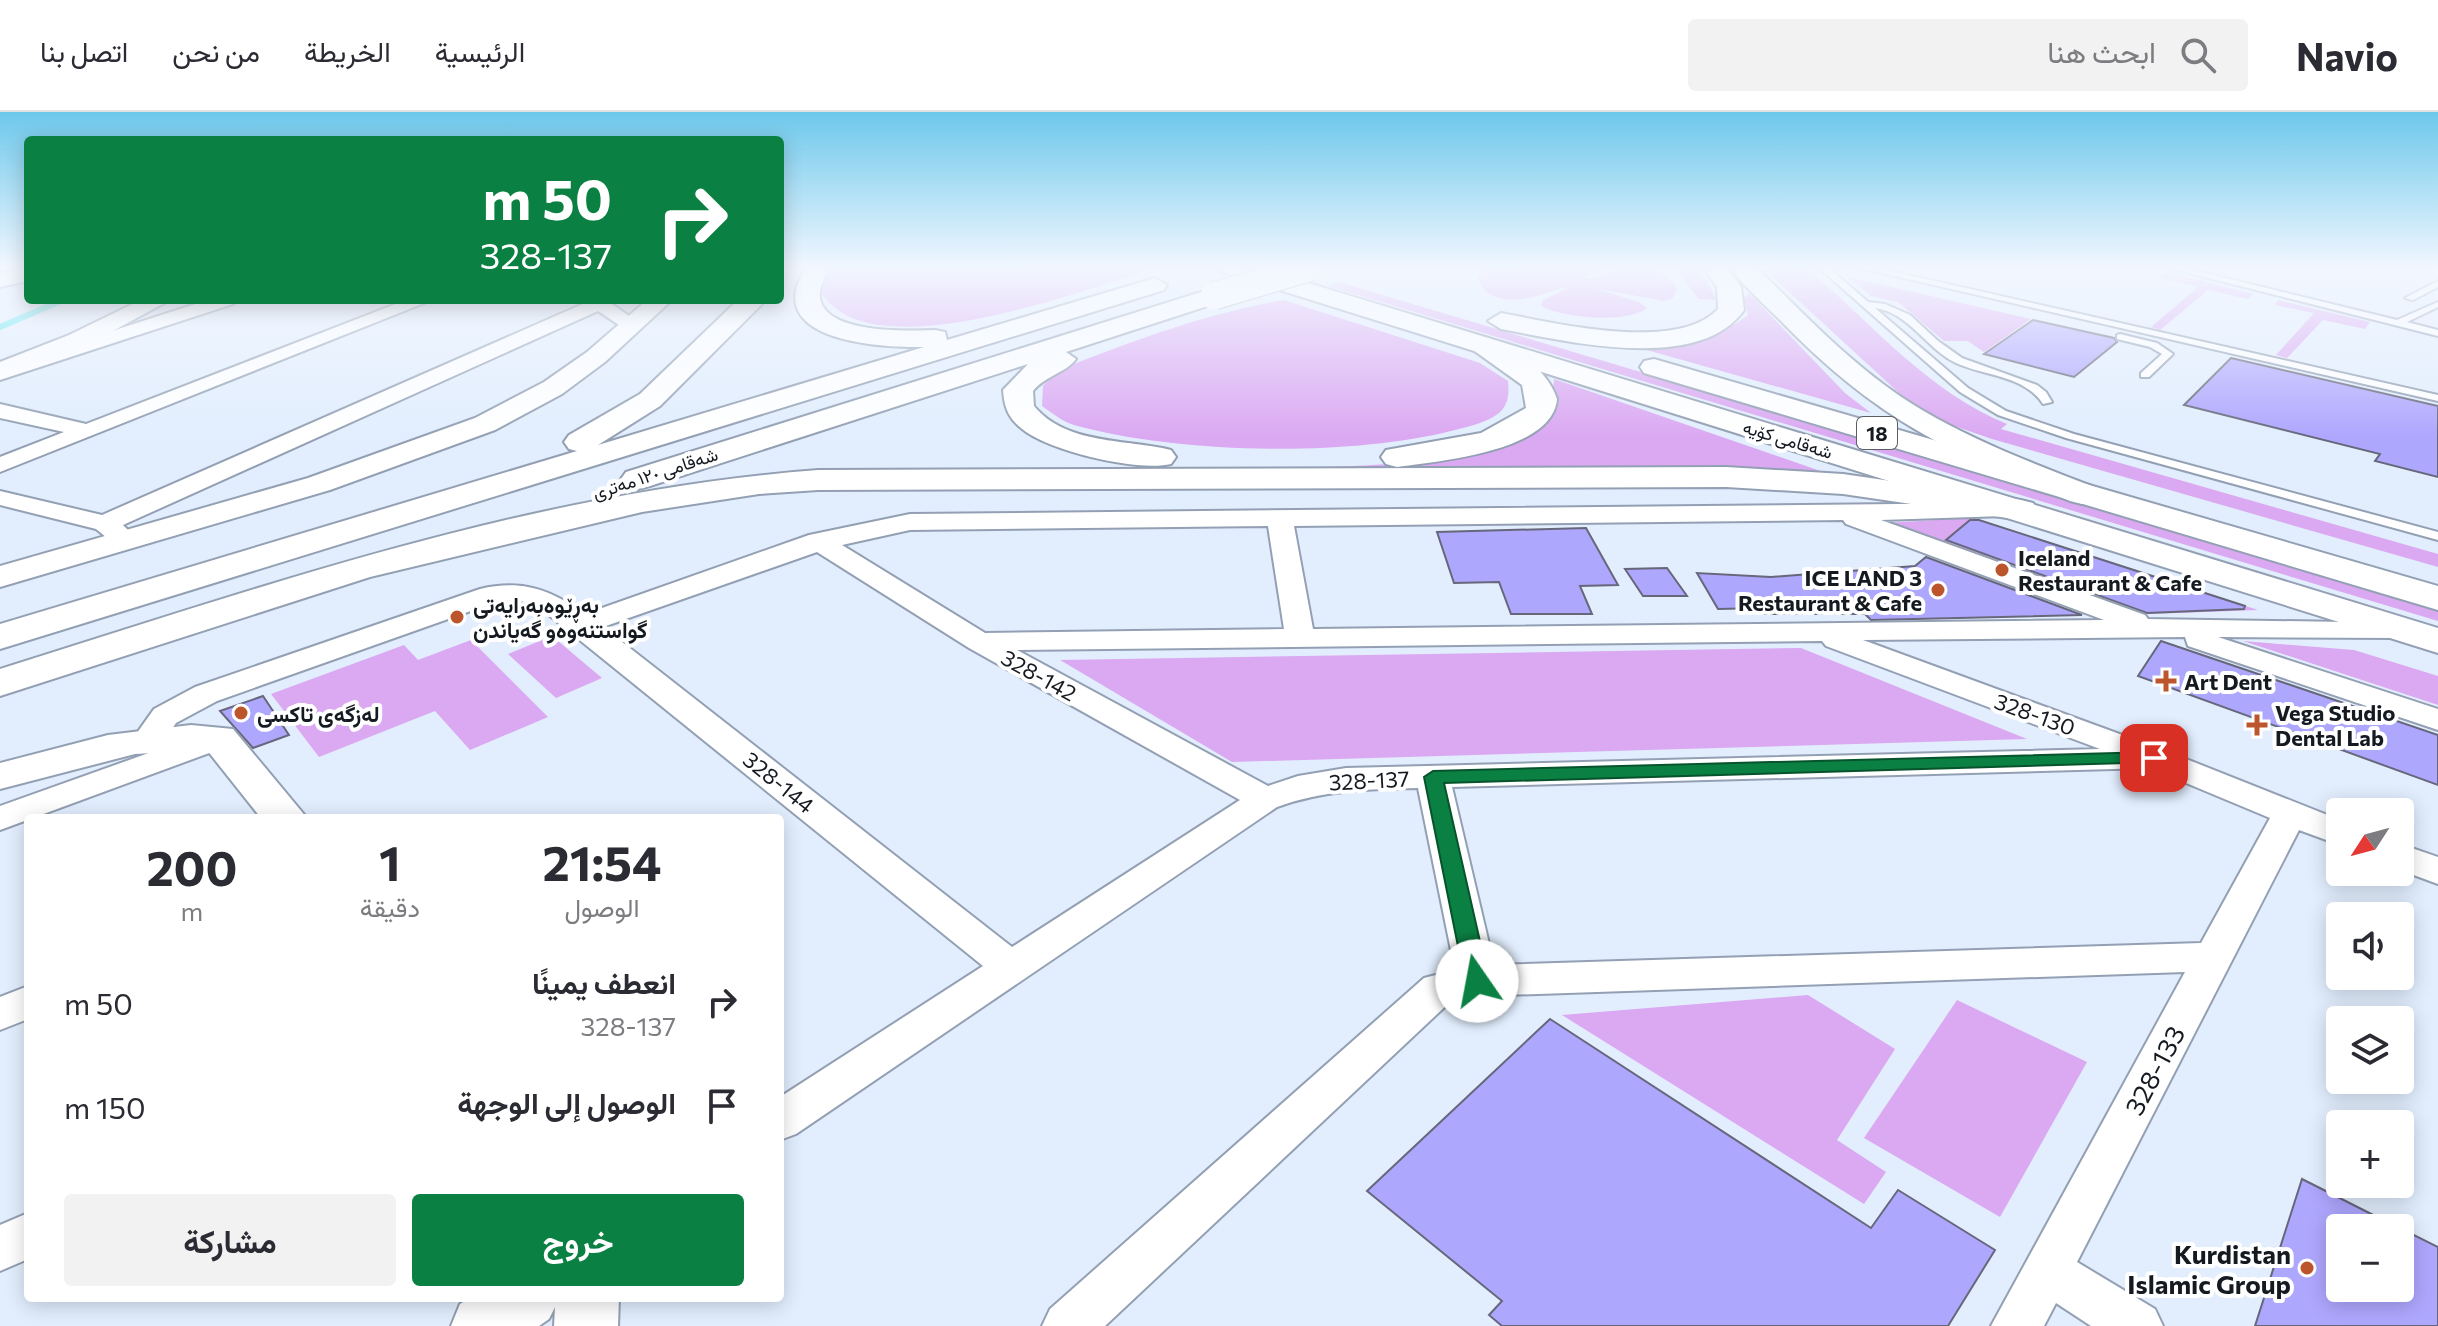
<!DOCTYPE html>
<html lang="ar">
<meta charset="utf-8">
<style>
:root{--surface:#fff;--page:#f2f2f3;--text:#2b2b33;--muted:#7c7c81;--line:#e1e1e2;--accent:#0b8043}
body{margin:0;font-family:Commissioner,Vazirmatn,sans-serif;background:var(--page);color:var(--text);direction:rtl;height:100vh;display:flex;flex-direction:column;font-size:30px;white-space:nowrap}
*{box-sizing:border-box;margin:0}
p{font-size:26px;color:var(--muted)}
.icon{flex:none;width:44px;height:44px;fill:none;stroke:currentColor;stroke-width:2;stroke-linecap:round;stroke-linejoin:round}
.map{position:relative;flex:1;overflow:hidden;direction:ltr}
.sheet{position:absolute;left:24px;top:702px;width:760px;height:488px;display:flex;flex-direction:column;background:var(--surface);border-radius:8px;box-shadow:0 4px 20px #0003;direction:rtl}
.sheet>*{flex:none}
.banner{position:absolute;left:24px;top:24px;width:760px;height:168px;border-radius:8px;box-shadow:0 4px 20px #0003;direction:rtl;background:#0b8043;color:#fff;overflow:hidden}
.needle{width:52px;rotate:234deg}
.controls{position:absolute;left:2326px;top:686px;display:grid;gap:16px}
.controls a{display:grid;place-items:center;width:88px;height:88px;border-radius:8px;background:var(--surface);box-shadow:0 4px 20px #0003;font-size:40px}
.pin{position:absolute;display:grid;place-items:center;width:68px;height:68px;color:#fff;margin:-34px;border-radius:16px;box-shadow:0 4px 12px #0006}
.me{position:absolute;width:88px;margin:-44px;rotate:348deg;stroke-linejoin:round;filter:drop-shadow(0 0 6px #0008)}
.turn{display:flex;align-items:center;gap:28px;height:168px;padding:0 40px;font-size:36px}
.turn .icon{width:104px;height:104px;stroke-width:2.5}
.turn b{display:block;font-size:56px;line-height:68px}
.eta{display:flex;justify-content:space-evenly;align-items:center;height:136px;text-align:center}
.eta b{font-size:48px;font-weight:700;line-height:56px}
.action{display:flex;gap:16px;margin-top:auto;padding:16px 40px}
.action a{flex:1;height:92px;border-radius:8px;background:var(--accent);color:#fff;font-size:32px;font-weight:700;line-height:92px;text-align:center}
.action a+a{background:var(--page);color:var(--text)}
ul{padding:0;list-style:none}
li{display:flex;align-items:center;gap:24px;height:104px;padding:0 40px}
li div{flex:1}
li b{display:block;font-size:30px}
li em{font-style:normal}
header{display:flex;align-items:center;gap:48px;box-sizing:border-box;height:112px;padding:0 40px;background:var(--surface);border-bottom:2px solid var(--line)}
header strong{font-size:38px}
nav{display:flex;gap:44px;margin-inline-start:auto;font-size:28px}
.search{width:560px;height:72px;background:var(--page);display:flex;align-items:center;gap:20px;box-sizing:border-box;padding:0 28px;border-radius:8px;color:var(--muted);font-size:30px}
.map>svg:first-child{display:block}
.green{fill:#dba8f2}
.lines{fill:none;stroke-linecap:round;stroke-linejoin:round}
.stream{stroke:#55e7f0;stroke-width:6}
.building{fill:#aea7fe;stroke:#67677b;stroke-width:2}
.service-casing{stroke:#93a0b3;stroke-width:4}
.minor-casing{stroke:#93a0b3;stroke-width:4}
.tertiary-casing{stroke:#93a0b3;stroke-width:4}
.trunk-casing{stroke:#93a0b3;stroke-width:4}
.motorway-casing{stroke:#93a0b3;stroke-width:4}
.service{fill:#fff;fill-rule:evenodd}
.minor{fill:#fff;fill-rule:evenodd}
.tertiary{fill:#fff;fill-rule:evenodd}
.trunk{fill:#fff;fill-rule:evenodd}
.motorway{fill:#fff;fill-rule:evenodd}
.motorway-bridge-casing{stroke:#93a0b3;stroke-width:29;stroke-linecap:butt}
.motorway-bridge{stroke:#fff;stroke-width:27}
.route{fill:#0b8043;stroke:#07532c;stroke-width:2}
.poi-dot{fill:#bc552b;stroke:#fff;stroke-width:3}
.labels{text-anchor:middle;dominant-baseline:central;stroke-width:8;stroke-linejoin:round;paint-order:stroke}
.far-street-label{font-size:18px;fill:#151a21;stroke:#fff}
.shield{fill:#fff;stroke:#5b5f64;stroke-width:2}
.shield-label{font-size:20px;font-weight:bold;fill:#151a21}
.poi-label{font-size:22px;font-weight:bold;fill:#151a21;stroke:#fff;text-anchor:start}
.street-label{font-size:22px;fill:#151a21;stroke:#fff}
.near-street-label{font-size:26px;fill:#151a21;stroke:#fff}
.near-poi-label{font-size:26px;font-weight:bold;fill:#151a21;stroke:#fff;text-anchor:end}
</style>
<header>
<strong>Navio</strong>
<div class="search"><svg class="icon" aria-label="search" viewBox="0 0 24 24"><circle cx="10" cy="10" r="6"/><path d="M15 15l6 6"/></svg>ابحث هنا</div>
<nav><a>الرئيسية</a><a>الخريطة</a><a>من نحن</a><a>اتصل بنا</a></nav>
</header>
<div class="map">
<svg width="2438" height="1214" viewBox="0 0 2438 1214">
<rect width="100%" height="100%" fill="#e2eefe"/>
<g class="green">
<path d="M826,155h331c-73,24 -238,84 -309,49 -14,-7 -23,-17 -31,-29z"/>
<path d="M1489,155h120l-23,10 3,2c28,-11 69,-21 88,10l-4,9 -9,3 -70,-13 45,14 8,6c-20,16 -84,10 -106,-2l2,-6 23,-11 -3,-2c-23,10 -74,26 -85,-9z"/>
<path d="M1673,155h22l13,15 8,18 -17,-1z"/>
<path d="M1762,155h44c64,55 122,125 201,157l-6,5 437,125v13l-446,-128 -52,-18 -29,-17z"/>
<path d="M2167,160l87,22 -6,5 -40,-9 -48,40 -9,-3 47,-40 -38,-9z"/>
<path d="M1848,165l183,42 -47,33 -16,-11h-24l-46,-39 -27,-6z"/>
<path d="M1339,170l1099,328v11l-1110,-335z"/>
<path d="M1749,181l96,100 26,20 -242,-68c43,-2 84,-2 119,-30l-4,-16z"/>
<path d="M1284,188l196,63 28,18c1,11 1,20 -6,29 -11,12 -35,17 -51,21 -104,26 -273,23 -377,-6 -11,-3 -22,-12 -32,-19l1,-20 13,-15c73,-29 150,-58 228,-71z"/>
<path d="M2278,188l92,22 -5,7 -42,-9 -36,38 -11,-3 38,-42 -39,-8z"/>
<path d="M1554,267l278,96 -539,-2 -1,-6c47,1 205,-4 237,-34 14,-13 24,-36 25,-54z"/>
<path d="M1973,406l285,92 -108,4 -267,-91z"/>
<path d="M552,524l50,42 -46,20 -48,-44z"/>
<path d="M471,528l77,77 -78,33 -35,-39 -116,46 -48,-63 133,-49 14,15z"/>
<path d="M2243,529l111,9 84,26v29z"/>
<path d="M1801,536l226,91 -795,23 -172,-102z"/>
<path d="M1808,883l87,54 -58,91 49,32 -22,32 -302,-189z"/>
<path d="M1957,888l130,62 -87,155 -136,-79z"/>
</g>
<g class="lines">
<path class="stream" d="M0,215l63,-27"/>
</g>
<g class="building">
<path d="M2033,208l81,18 3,4 -43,35 -90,-23z"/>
<path d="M2231,246l207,48v71l-63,-16 5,-7 -196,-49z"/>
<path d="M1970,408h9l266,86 -1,3 -97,4 -201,-73z"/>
<path d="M1586,416l32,57 -38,1 12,28h-81l-12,-32 -45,1 -17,-51z"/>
<path d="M1926,445l156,58 -211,5 -6,-6h-100l-4,-6 -43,1 -21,-36 74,4 144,-11z"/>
<path d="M1667,456l20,28h-44l-18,-27z"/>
<path d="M2161,529l277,94v50l-300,-109z"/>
<path d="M263,584l26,39 -36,13 -33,-37z"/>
<path d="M1550,907l321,209 27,-38 97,60 -47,76h-446l-13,-11 13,-14 -135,-110z"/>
<path d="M2302,1067l97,49h-59v60h60v-60l38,19v79h-183z"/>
</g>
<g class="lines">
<defs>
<g id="service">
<path d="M1818,155h10l40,35 17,2 25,11 28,26 24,17 75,27 9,7 6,10 -9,2c-19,-29 -59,-28 -87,-41 -31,-15 -46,-50 -81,-55l93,80 38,23 68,23 364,98v8l-372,-102 -68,-23 -38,-23z"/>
<path d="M1856,155h17l565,128v6z"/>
<path d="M2165,155h16l216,53 41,-18v5l-31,15 31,8v6z"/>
<path d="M2438,169v6l-25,13 -8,-2z"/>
<path d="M2120,222l37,9 16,11 -24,23h-8v-4l21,-19 -12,-7 -33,-8v-4z"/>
</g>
<g id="minor">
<path d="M208,188h28l-3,4 -233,76v-13z"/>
<path d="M406,188h26l-432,172v-15l64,-25 -64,-14v-14l86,20z"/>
<path d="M592,188h14l36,25 -3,4h-14l-27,-18 -475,214 11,11 -4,6h-18l-16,-13 -96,-24v-14l102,24z"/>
<path d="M1996,391l9,3 4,5 -4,5 -124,4 264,95 3,4 260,4 5,6 -5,6 -10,3 -180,-1 220,72v21l-250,-84 -3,-9 -322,3 303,111 174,69v25l-41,-15 -222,432 78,47 8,17h-72l-35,-23 -12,23h-53l194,-354 -708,24 -27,6 -345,324h-63l8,-17 374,-331 31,-8 -37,-182c-49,1 -94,2 -141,19l-481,327 -16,6v-43l203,-131 -443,-358 -22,-8 -22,2 -279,99 -41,22 -16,24 -12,3 -12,-3 -4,-7 22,-31 41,-22 285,-98c42,-10 71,1 105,25l224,-79 101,-21zM1843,408l3,4 258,96 -791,9 -19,-103zM1268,414l16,103 -299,4 -143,-88 68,-15zM817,440l152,96 271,152 -228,147 -409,-320zM1822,529l4,5 274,103 -754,19 -48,8 -30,10 -251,-136zM2150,656l120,50 -69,125 -707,22 -42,-178z"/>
<path d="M219,616l12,3 4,7 -4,7 -231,85v-24z"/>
<path d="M2400,732l38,13v27l-38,-14z"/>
<path d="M28,874v33l-28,11v-33z"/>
<path d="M28,1101v46l-28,12v-46z"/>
</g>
<g id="tertiary">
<path d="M28,155v14l-28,6v-14z"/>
<path d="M141,188h29l-83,45 -87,34v-17l69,-27z"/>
<path d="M647,188h25l-67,62 -43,32 -67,36 -165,60 -330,97v-21l308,-88 167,-60 69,-36 43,-30z"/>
<path d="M191,613l42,4 74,89h-46l-54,-68 -72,4 -135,35v-26l108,-28z"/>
<path d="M470,1186h149l-1,28h-64l1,-19 -6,12 -10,7h-88l9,-22z"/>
</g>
<g id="trunk">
<path d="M1218,155h38l1182,361v25l-1216,-381z"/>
<path d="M1654,247l784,227v24l-794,-237 -4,-6 4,-6z"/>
</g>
<g id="motorway">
<path d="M806,155h24c-3,7 -9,17 -10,24 -5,44 88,40 115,39l10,2 2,8 208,-62 12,7 -3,5 -1164,359v-25l577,-173 -8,-2 -5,-7 5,-7 71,-41 98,-94h28l-106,106 -62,39 326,-98c-33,1 -139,-3 -128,-57 1,-7 7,-16 10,-23z"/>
<path d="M1703,155h24l14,20 3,23c-45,64 -177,31 -243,19l-13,-8 13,-8c54,10 176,40 217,-4l-1,-22z"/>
<path d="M1730,155h26c52,51 103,106 166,143 54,32 113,54 172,77l5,7 -5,7 -12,3 -12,-3c-123,-49 -195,-83 -289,-180 -17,-17 -37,-34 -51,-54z"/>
<path d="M1214,176l9,3 4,5 -4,5 -157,51 10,7c-9,13 -31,17 -43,32l1,15c32,39 93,33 137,44l5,7 -5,7c-33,8 -124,-13 -150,-36 -13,-10 -17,-22 -18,-38l25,-26 -378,122 -12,3 -12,-3 -5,-7 5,-7z"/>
<path d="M1483,227c30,7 64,29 74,60 -4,53 -120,62 -160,68l-11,-3 -5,-7 5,-7 95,-17 45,-25 -4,-23 -53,-38 4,-6z"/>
<path d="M1726,355l117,7 178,26 12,3 5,7 -5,7 -12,3 -178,-26 -117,-7 -908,3 -59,4 -117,18 -272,65 -370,119v-27c268,-84 536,-178 818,-199z"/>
</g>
</defs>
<use href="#service" class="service-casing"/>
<use href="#minor" class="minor-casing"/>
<use href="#tertiary" class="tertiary-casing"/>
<use href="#trunk" class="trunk-casing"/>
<use href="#motorway" class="motorway-casing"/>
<use href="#service" class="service"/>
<use href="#minor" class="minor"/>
<use href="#tertiary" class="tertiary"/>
<use href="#trunk" class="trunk"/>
<use href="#motorway" class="motorway"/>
<defs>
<path id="motorway-bridge" d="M1214,184l97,-29"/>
</defs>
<use href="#motorway-bridge" class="motorway-bridge-casing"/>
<use href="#motorway-bridge" class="motorway-bridge"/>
</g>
<linearGradient id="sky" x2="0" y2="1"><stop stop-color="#6dc8eb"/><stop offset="0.48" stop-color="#f2f7ff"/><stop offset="1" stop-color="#f2f7ff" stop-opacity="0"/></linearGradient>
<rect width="2438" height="325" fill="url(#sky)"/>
<path class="route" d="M2154,640l9,6 -2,4 -717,21 45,198 -4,6h-16l-4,-6 -41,-204 9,-6z"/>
<g class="poi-dot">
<circle cx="2002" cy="458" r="8"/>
<circle cx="1938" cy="478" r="8"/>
<circle cx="457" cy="505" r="8"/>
<path d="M2162 557h8v8h8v8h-8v8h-8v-8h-8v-8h8z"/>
<circle cx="241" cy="601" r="8"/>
<path d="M2253 601h8v8h8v8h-8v8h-8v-8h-8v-8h8z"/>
<circle cx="2307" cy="1156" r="8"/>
</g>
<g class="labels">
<g class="far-street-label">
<text transform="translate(1788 327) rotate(17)">شەقامی کۆیە</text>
<text transform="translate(655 361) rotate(-18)">شەقامی ١٢٠ مەتری</text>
</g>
<rect class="shield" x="1857" y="305" width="40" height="32" rx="6"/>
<g class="shield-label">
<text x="1877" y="321">18</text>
</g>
<g class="poi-label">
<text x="2018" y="445">Iceland<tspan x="2018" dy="25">Restaurant &amp; Cafe</tspan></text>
<text x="1922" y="465" text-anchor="end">ICE LAND 3<tspan x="1922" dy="25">Restaurant &amp; Cafe</tspan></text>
<text x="473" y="492">بەڕێوەبەرایەتی<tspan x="473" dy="25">گواستنەوەو گەیاندن</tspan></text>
<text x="2184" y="569">Art Dent</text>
<text x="2275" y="600">Vega Studio<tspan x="2275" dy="25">Dental Lab</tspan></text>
<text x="257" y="601">لەزگەی تاکسی</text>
</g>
<g class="street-label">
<text transform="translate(1039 563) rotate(29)">328-142</text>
<text transform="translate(2035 602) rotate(20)">328-130</text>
<text transform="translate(1369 668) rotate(-3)">328-137</text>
<text transform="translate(779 670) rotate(39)">328-144</text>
</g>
<g class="near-street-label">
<text transform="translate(2154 958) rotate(-62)">328-133</text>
</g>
<g class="near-poi-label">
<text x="2291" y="1141">Kurdistan<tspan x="2291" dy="30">Islamic Group</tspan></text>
</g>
</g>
</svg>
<div class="controls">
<a><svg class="needle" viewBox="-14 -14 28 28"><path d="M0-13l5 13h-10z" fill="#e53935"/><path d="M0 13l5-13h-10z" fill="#7c7c81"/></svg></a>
<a><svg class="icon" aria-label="sound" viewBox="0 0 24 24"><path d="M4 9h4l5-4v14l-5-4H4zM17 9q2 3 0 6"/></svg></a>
<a><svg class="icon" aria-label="layers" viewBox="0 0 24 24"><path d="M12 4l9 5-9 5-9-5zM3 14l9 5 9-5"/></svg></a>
<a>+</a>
<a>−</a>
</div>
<div class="pin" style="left:2154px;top:646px;background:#d93025"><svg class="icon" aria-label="arrive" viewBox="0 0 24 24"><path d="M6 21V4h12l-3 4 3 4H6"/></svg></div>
<svg class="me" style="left:1477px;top:869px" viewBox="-20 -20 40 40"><circle r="19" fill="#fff"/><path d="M0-13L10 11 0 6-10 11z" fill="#0b8043"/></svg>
<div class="banner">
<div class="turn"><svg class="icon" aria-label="right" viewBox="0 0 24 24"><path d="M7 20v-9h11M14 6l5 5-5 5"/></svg><div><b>50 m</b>328-137</div></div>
</div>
<section class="sheet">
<div class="eta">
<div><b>21:54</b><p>الوصول</p></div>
<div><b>1</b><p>دقيقة</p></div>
<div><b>200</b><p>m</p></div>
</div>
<ul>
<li><svg class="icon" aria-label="right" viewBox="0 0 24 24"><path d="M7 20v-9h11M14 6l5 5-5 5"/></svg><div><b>انعطف يمينًا</b><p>328-137</p></div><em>50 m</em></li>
<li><svg class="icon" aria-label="arrive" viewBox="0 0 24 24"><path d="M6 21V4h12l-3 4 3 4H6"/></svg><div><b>الوصول إلى الوجهة</b></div><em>150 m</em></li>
</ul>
<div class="action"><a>خروج</a><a>مشاركة</a></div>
</section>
</div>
